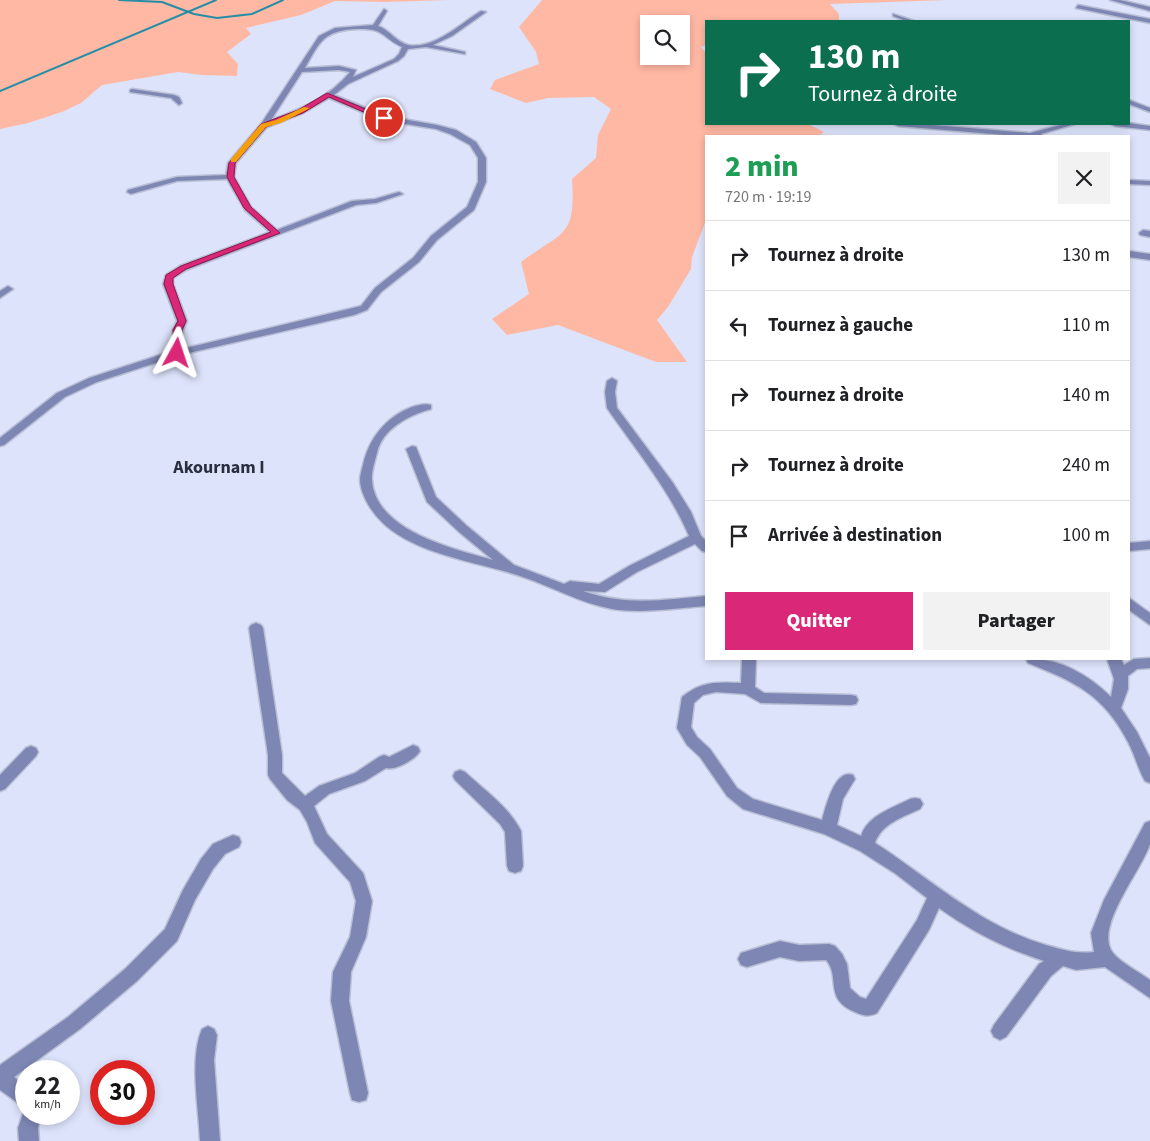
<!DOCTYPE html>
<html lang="fr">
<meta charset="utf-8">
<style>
:root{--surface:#fff;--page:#f2f2f2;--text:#202124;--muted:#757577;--line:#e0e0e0;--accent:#db2777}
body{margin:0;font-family:"Source Sans 3",sans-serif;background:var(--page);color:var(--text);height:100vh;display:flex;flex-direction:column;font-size:19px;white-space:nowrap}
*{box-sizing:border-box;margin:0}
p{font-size:16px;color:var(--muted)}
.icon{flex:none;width:28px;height:28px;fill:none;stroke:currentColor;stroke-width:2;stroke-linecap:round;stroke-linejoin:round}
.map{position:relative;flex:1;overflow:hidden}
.details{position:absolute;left:705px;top:135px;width:425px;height:525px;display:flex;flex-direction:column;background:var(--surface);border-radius:0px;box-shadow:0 2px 8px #0003}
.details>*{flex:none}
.hud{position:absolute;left:705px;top:20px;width:425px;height:105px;border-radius:0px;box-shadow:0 2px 8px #0003;background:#0b6e4f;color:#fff;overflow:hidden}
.fabs{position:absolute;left:640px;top:15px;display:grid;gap:10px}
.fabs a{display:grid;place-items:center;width:50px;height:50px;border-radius:0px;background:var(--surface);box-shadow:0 2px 8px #0003;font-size:25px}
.speed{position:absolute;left:15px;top:1060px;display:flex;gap:10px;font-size:25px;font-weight:700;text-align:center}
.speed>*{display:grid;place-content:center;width:65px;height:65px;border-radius:50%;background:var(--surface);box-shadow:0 2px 8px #0003;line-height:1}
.speed small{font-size:12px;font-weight:400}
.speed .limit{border:8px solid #d22;background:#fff;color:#111}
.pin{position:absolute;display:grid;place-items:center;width:42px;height:42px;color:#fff;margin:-21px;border:2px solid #fff;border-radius:50%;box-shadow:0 1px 5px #0007}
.me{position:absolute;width:55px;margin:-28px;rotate:5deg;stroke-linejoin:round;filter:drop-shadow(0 0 4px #0008)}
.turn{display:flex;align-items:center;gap:18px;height:105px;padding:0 20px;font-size:22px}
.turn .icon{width:65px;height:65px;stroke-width:2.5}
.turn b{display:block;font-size:35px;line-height:42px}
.round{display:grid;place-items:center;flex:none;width:52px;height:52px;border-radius:0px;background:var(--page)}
.overview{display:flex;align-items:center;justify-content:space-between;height:85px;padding:0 20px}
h1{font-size:30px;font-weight:800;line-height:38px;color:#1e9e55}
.button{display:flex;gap:10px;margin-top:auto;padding:10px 20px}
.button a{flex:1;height:58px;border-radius:0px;background:var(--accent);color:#fff;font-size:20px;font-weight:800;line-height:58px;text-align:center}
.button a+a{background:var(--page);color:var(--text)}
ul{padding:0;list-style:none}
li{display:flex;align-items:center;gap:15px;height:70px;padding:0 20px;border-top:1px solid var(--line)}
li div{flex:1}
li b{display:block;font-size:19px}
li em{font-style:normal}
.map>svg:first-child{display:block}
.green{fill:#ffb8a4;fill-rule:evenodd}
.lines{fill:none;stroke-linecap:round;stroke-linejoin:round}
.stream{stroke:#258ea7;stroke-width:2}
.minor-casing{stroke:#b9bfd5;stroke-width:3}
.minor{fill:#7e87b4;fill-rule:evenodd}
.route{fill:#db2777;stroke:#8e194d}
.slow{fill:#f59e0b}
.labels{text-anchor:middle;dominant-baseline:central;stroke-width:4;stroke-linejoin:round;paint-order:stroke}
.quarter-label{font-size:18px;font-weight:bold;fill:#2b2e3d;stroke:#dde3fb}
</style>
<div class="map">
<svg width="1150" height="1141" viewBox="0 0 1150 1141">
<rect width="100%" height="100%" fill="#dde3fb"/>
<g class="green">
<path d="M0,0h449l-65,2 -49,-1 -34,14 -55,13 5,6 -24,18 11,12 -1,12 -35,-1 -24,-3 -76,13 -21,18 -19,9 -34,11 -28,6z"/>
<path d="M542,0h405l-117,4 9,10v7h-133v24l-5,2 5,6v71h102l16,8 -5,4h-113v84l-14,37 -1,12 -23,38 -11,13 30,42h-31l-98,-37 -51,10 -15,-16 37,-25 -8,-32c41,-31 55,-23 51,-83l24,-21 2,-23 13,-26 -17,-12 -46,1 -22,5 -36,-14 5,-9 44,-16 -3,-12 -17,-25zM649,24h32v32h-32z"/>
</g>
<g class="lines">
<g class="stream">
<path d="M119,0l43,2 32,12 23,4 35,-4 31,-14"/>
<path d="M0,91l216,-91"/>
</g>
<defs>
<g id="minor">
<path d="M1110,0h10l30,7v4z"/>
<path d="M1078,5l72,14v4l-74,-15z"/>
<path d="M384,9l3,2 -9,15c12,4 18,16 30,19 26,5 53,-22 73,-34l5,1 -34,24 -19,9 32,7v2l-39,-7 -18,2 -4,7 -6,5 -50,23 -14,11 52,21 51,9 19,5 20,12 10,16v24l-12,28 -37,30 -18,22 -38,30 -14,18 -13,5 -174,40 -83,27 -32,15 -61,48 -4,1v-8l57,-45 32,-15 83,-27 1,-21 4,-9 -14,-37 3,-9 14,-9 90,-34 -25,-22 -18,-31 -50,2 -46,13 -4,-2 1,-2 49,-13 49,-2 2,-12 33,-39 58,-88 16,-8 38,-3zM358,29c27,-1 23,8 44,18l-3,7 -5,5 -41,18 3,-7 -17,-4 -34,2c15,-27 19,-38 53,-39zM339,70l11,2c-20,25 -50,38 -79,48l31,-48zM329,98l52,22 55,9 14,5 20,11 8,13v24l-11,25 -36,29 -18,22 -38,30 -14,18 -179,43 1,-19 4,-9 -14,-37v-6l13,-8 170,-65 20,-2 27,-9 -4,-2 -24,7 -23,2 -75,29 -26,-23 -17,-30 2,-14 31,-36 36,-14z"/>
<path d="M893,14l21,7h-8l-13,-5z"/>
<path d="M132,89l42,6 5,2 3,6 -3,2 -8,-7 -41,-6v-2z"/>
<path d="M1129,100l21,8v4l-21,-8z"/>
<path d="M1129,123l21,3v4l-35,-4 -4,-2z"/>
<path d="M894,124h27l109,9 34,-9h11l-34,10 2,2h-27l-118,-10z"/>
<path d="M1129,180l21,1v4l-21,-1z"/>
<path d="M1143,230l7,1v6l-10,-2 -1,-2z"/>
<path d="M1129,251l21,3v6l-21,-3z"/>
<path d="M8,286l5,3 -13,9v-7z"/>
<path d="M612,378l5,3 -2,11 2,16 56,75 18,29 10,24 5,5v11l-4,-1 -7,-7 -58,28 -32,20 -22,-1c41,15 81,9 123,5v10c-31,2 -63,8 -94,3 -32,-6 -59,-22 -89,-32 -43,-15 -103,-21 -138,-52 -12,-11 -24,-28 -25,-45 0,-5 2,-11 3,-15 6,-27 23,-48 49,-58 6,-2 13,-4 19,-2v4c-22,6 -49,20 -54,44 -2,8 -6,19 -5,27 3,51 82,69 121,80l-34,-28 -32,-30 -21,-53 6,-3 4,1 20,50 31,29 47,39 50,19 6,-3 29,3 30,-18 60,-30c-20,-47 -53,-86 -82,-128l-2,-16 2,-11z"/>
<path d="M1150,541v8l-21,2v-8z"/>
<path d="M1129,598l21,15v12l-21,-15z"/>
<path d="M256,623l5,2 2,3 19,127v18l23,23 14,-10 36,-13 24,-16 5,-2 5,2 24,-12 5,2 2,4c-4,8 -25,20 -34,17l-21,13 -36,13 -15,12 13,28 36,39 9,28 -6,36 -15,35 -2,29 19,92 -2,7 -7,2 -7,-2 -2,-7 -19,-92 2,-29 17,-35 6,-36 -6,-19 -35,-39 -8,-21 -7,-12 -13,-10 -17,-21 -2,-4v-20l-19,-127 2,-3z"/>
<path d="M1150,658v10l-13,1 -9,7v13l-7,19 16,24 13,26v25l-5,-2c-7,-12 -10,-26 -17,-39 -25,-48 -53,-60 -100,-79l-2,-4c32,-2 63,16 85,38l3,-18 -7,-20h14l3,6 10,-6z"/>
<path d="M742,659h14l-1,28 9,6 87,2 5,1 2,4 -2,4 -5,1 -90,-2 -16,-9 -29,-2 -13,3 -9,8 -3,24 6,10 13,12 27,39 16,11 69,21c4,-14 13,-52 31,-45l2,4 -12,20 -6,26 24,11c7,-21 30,-27 49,-37l5,-1 5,1 3,5 -3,5c-17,8 -39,15 -45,34 56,36 105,83 171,102 18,5 29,9 48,7l-3,-19 13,-33 41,-77 5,-2c0,7 0,17 0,23 -8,26 -57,84 -37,109 8,10 26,19 37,27v18l-45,-31 -29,3 -13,-4 -12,10 -45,61 -6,3 -6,-3 -3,-6 3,-6 45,-61 5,-3c-38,-12 -73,-30 -105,-53l-10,22 -52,83c-8,4 -14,3 -22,-1 -32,-13 -14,-36 -29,-52l-27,1 -19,-4 -33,10 -6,-2 -3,-6 3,-6 39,-12 19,4 30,-1 6,2 7,8 5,10 3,24 10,9 6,2 51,-79 10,-22 -31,-24 -36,-23 -36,-17 -81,-25 -16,-13 -27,-39 -13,-12 -10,-17 5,-31c20,-16 34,-15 59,-14z"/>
<path d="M31,746l5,2 2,4 -2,4 -31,33 -5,2v-16l26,-27z"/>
<path d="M460,770l5,2c19,18 44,35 56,59l2,35 -2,5 -6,2 -6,-2 -2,-5 -2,-34 -5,-8 -45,-44 -2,-4 2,-4z"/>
<path d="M233,835l6,2 2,5 -2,5 -14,7 -12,15 -18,31 -18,41 -40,40 -57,48 -66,48 12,10v27h15l-3,14 1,13h-20l-1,-13 7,-20 -25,-18v-25l68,-48 57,-48 40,-40 18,-39 18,-31 12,-15z"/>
<path d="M208,1026l6,3 3,6 -3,25 6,81h-20c-1,-32 -11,-82 2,-112z"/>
</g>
</defs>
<use href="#minor" class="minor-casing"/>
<use href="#minor" class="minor"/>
</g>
<path class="route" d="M327,93l60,25 -5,2 -53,-23 -26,16 -37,14 -31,36 -1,14 17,30 29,26 -94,36 -13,9v6l13,37 -4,9 -1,23 -7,2 -1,-25 5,-9 -14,-37 2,-9 15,-9 90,-34 -27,-24 -17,-31 2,-14 32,-39 37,-14z"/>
<path class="slow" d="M304,107l6,1 -29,15 -15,4 -30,35h-5v-3l30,-35 15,-4z"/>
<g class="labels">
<g class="quarter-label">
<text x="219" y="467">Akournam I</text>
</g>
</g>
</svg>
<div class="fabs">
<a><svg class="icon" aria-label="search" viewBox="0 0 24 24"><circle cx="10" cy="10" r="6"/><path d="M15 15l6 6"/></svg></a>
</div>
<div class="speed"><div>22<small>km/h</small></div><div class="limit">30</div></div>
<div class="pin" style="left:384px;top:118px;background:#d93025"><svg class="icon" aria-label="arrive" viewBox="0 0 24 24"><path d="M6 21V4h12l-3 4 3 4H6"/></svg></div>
<svg class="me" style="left:177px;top:353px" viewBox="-20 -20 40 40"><path d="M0-17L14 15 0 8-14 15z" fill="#db2777" stroke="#fff" stroke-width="4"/></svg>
<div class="hud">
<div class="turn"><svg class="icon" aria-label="right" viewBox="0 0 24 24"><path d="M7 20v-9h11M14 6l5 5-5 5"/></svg><div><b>130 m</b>Tournez à droite</div></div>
</div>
<section class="details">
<div class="overview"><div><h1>2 min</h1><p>720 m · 19:19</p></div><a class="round"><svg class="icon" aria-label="close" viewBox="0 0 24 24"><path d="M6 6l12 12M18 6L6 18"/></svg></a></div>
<ul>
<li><svg class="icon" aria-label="right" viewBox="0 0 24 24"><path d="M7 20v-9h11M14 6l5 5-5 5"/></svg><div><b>Tournez à droite</b></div><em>130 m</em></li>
<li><svg class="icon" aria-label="left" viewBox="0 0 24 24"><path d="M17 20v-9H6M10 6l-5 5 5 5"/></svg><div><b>Tournez à gauche</b></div><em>110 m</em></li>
<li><svg class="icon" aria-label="right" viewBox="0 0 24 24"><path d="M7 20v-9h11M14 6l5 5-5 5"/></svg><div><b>Tournez à droite</b></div><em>140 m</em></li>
<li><svg class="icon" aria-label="right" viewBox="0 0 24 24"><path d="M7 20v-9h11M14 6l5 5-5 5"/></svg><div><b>Tournez à droite</b></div><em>240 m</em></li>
<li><svg class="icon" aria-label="arrive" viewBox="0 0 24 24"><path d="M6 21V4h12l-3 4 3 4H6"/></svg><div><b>Arrivée à destination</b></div><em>100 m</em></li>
</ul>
<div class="button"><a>Quitter</a><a>Partager</a></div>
</section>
</div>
